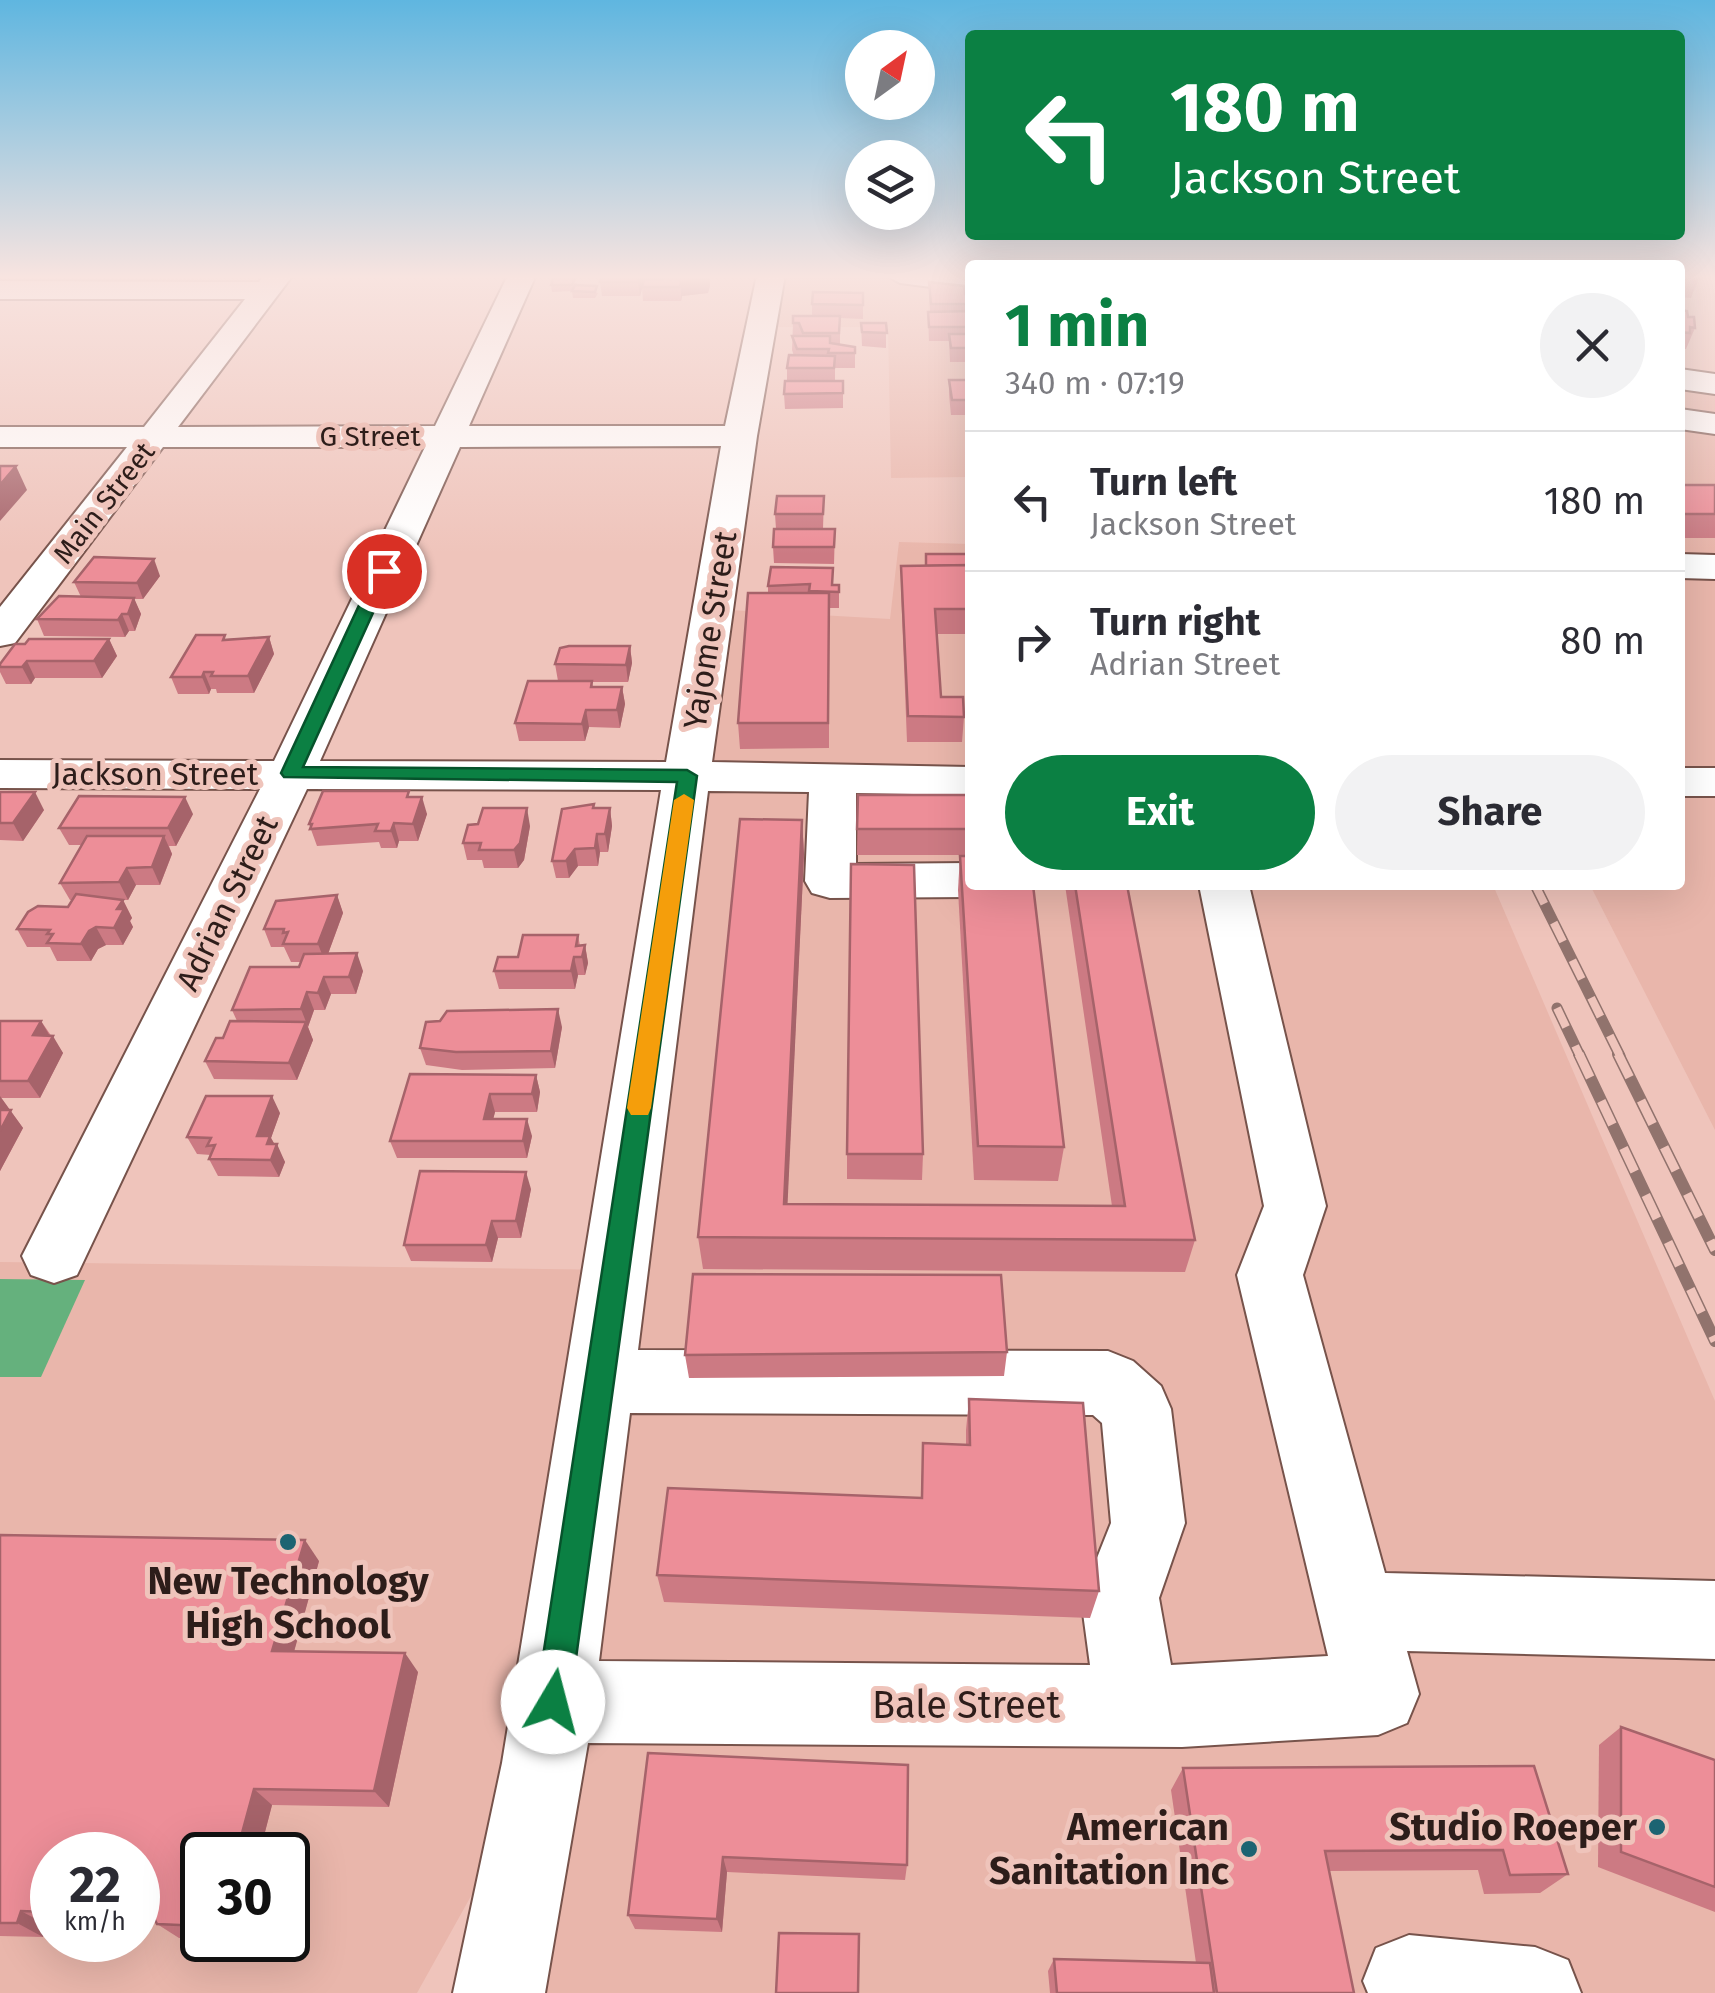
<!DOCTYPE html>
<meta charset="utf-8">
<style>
:root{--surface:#fff;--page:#f2f2f3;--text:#2b2b33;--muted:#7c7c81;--line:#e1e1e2;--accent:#0b8043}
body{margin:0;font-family:"Fira Sans",sans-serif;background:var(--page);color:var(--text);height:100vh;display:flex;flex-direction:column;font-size:38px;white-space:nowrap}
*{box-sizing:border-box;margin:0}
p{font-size:32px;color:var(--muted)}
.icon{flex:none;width:55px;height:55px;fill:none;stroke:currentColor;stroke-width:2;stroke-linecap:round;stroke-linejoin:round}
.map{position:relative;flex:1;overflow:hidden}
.panel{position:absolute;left:965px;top:260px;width:720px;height:630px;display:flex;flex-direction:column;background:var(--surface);border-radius:10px;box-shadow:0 10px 40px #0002}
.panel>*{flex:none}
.banner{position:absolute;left:965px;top:30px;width:720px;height:210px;border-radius:10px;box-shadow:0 10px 40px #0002;background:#0b8043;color:#fff;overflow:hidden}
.needle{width:65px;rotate:33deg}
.tools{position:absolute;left:845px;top:30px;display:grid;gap:20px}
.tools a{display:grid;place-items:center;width:90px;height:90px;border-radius:50%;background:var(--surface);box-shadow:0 10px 40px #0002;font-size:50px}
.speed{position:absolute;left:30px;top:1832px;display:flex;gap:20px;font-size:50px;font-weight:700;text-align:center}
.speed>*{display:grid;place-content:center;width:130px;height:130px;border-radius:50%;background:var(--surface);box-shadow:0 10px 40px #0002;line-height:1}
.speed small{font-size:25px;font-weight:400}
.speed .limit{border:5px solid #111;border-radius:15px;background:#fff;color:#111}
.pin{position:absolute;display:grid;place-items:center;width:85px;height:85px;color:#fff;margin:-42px;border:5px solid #fff;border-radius:50%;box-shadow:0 2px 10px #0007}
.me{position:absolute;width:110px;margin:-55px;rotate:8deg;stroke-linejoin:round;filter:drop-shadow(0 0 8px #0008)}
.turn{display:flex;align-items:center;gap:35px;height:210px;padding:0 40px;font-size:45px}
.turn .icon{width:130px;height:130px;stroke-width:2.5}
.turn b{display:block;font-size:70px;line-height:85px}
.round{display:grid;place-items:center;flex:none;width:105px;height:105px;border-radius:52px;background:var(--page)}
.headline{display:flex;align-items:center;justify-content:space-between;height:170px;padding:0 40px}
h1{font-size:60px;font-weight:700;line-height:75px;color:var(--accent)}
.button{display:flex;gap:20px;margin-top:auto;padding:20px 40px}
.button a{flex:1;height:115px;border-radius:60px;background:var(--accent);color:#fff;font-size:40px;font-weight:700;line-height:115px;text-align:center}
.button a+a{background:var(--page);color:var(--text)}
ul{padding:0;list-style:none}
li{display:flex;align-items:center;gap:30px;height:140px;padding:0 40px;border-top:2px solid var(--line)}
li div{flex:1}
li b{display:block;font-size:38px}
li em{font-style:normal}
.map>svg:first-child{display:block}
.built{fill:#e9b6ab;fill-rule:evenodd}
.green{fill:#65b17d}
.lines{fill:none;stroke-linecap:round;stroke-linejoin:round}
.minor-casing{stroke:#77534b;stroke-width:4}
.major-casing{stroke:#77534b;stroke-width:4}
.minor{fill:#fff;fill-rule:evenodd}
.major{fill:#fff;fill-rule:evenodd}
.rail-far1-casing{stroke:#91736d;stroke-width:11}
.rail-casing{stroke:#91736d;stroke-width:12}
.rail-far1{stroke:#efc4bb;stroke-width:8;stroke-dasharray:21;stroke-linecap:butt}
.rail{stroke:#efc4bb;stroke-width:9;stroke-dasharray:26;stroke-linecap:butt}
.wall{fill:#cc7a83}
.shaded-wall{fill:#a6636a}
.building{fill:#ed8e98;stroke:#a6636a;stroke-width:2.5}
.route{fill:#0b8043;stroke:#07532c;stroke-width:2.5}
.slow{fill:#f59e0b}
.poi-dot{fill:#1c6472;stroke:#efc4bb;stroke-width:4}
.labels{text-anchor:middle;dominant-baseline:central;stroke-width:10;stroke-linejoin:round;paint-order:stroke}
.far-street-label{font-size:28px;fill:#2d1d1a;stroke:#efc4bb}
.street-label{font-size:32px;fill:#2d1d1a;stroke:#efc4bb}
.near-poi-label{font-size:38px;font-weight:bold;fill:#2d1d1a;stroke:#efc4bb;text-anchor:end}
.near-street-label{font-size:38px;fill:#2d1d1a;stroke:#efc4bb}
</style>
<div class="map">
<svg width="1715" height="1993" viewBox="0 0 1715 1993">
<rect width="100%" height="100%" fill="#efc4bb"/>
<g class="built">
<path d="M771,275h129l70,9v193l-79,1 -3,-151h-127z"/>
<path d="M1680,379l35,5v746l-125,-245h90z"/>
<path d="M899,542l71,2v341h523l222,516v592h-1171v-228l-127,228h-417v-731l616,8 97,-661 177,10zM52,1855h86v85h-86zM202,1855h86v85h-86z"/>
</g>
<path class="green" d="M0,1279l85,1 -44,97h-41z"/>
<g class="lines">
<defs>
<g id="minor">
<path d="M264,275h29l-115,152 257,-1 73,-151h28l-67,151h256l32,-151h28l-28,161 -45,326 258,5v28l-114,-2v71l114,-1v22h22l-4,7 -18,5 -140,1 -18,-5 -7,-12 4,-89 -101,-1 -70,559 470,1 25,10 28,25 10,23 14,114 -26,75 12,67 157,-9 -91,-381 27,-69 -65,-321h50l77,321 -23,69 82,298 330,8v78l-308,-8 12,43 -12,29 -29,12 -196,12 -594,-4 -43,250h-92l49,-230 159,-973 -354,-1 -230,486 -23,8 -23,-8 -9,-19 238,-467 -260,-1v-28l274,1 151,-314h-262l-148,196 -15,3v-39l127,-160h-127v-20h144l101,-128h-245v-18l259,1zM721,446l-55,316 -346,-1 140,-314zM630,1413l463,2 9,8 9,100 -30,75 9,67 -491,-4z"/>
<path d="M1680,409l35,5v20l-35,-5z"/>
<path d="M1680,554l35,1v24l-35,-1z"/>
<rect x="1680" y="768" width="35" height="28"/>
<path d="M1409,1935l126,12 33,13 13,33h-213l-5,-12 13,-33z"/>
</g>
<g id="major">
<path d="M886,275l84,1v16l-70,-9z"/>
<path d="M1680,369l35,5v20l-35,-5z"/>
</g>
</defs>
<use href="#minor" class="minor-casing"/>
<use href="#major" class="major-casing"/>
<use href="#minor" class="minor"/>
<use href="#major" class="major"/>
<defs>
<g id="rail-far1">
<path d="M1535,885l85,171"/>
<path d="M1557,1008l23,48"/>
</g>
<g id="rail">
<path d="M1579,1054l136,287"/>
<path d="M1618,1054l97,196"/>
</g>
</defs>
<use href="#rail-far1" class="rail-far1-casing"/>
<use href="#rail" class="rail-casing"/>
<use href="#rail-far1" class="rail-far1"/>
<use href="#rail" class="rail"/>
</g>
<g class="wall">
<path d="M603,275h47l-1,3h-6l1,3 66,4 -2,8 -26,3 -1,5h-38l-1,-13 -2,8h-38l-2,-14z"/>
<path d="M1680,275l19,3 -8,20 -11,-1z"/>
<path d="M929,282l41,12v68h-20l-1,-21h-20l-1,-29h2z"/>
<path d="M577,283l-1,2 22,8 -3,5h-22l-1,-7 -20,1 -1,-7z"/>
<path d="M863,293v26l-23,-1v26l15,3v21h-20v13h8v27l-58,1 -1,-15 3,-13v-13l7,-12 -2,-6 1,-27 19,-7v-12z"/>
<path d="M1680,310l8,7 7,11 -9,21h-3l-2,5z"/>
<path d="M861,323h25v25l-24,-2z"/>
<path d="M949,380h21v35h-19l-2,-20z"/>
<rect x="1680" y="485" width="35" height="53"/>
<path d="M824,496l-1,33h12l-1,35 -60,-1 -1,-16 3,-18 -1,-15z"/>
<path d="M926,554h44v80h-33l4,63 23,20 -2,25h-55l-6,-152v-24h24z"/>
<path d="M833,568v17h6v23h-10v140l-89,1 -2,-26 30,-130v-7z"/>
<path d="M160,576l-17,23h-9l7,15 -6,17h-6l-4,6 -81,-1 -7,-17 44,-22 -7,-15z"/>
<path d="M269,637l5,17 -20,39h-37l-1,-4h-5l-2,5h-31l-7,-17 56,-38z"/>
<path d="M109,639l8,17 -15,22h-67l-4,6h-25l-6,-12v-8z"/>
<path d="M630,646l2,17 -4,19h-36l1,5h29l3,17 -5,24 -31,-1 -4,14h-66l-4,-18 43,-42 -3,-17z"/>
<path d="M0,792l44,18 -21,31 -23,-1z"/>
<path d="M858,795h112v60h-113z"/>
<path d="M410,797l17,17 -9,27h-19l-2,7h-16l-2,-6 -62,4 -8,-22z"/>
<path d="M595,808h15l2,18 -4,26h-8l-2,14h-20l-9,12h-13l-4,-17z"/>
<path d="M193,814l-17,32h-7l3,8 -12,31h-24l-8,15h-7h2l9,18 -2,3 3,6 -10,18h-17l-8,4 -7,12h-34l-7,-14h-23l-10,-18 51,-22 4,-7h-2l-10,-17 22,-38h-13l-10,-17z"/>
<path d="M802,820l2,34 -17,350 325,2 -47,-321h62l68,355 -10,32 -482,-3 -5,-32z"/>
<path d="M530,826l-6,34 -6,8h-34l-2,-8h-15l-4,-17z"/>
<path d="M960,856l104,291 -6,34 -84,-1 -16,-290z"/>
<path d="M337,895l6,18 -15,41 35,17 -7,23h-25l-6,16h-11l-6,17 5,13 -16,40 -83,-1 -9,-18 32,-40 -5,-11 67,-43 2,-5h-10l-7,-15h-13l-7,-18z"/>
<path d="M578,935l2,11 5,-1 3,18 -3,12h-7l-3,14h-76l-5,-18 24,-14z"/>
<path d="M0,1021h41l22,32 -23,45h-39l22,30 -23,43z"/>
<path d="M562,1027l-7,41 -93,2 -36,-5 -6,-17z"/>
<path d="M410,1074l126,1 4,17 -3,20h-42l-2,7 39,17 -5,22h-130l-7,-17z"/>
<path d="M280,1113l-9,25 14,24 -6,15 -61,-1 -9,-17 2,-4 -14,-1 -10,-17z"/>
<path d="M847,1154h76l-1,26 -75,-1z"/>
<path d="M531,1189l-10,49h-23l-6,24 -81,-1 -7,-16z"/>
<path d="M1007,1352l-3,24 -315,2 -4,-23z"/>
<path d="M969,1399l130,192 -9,27 -426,-16 -7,-27 264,-77 2,-55 43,2v-15z"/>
<path d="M0,1535l319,26 -25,90 124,21 -29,135 -117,-2 -13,50h-57v83h-23l-22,-14 -19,-69h-86v70h-5l-4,12 -43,-1z"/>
<path d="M1621,1727l94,33v152l-117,-45 1,-122z"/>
<path d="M648,1753l259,112 -2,15 -178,-8 -5,60 -87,-3 -7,-14z"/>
<path d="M1534,1766l34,108 -28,19 -56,1 -6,-24 -149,1 25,122h-304l-2,-22 6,-12 142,4 -25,-173 12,-22z"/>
</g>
<g class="shaded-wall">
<path d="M640,275h3l1,7 -4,14 -2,-14z"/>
<path d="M709,275l1,10 -2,8 -26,3 -1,5v-19z"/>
<path d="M16,466l11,24 -27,31v-36z"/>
<path d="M154,559l6,17 -17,23 -6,-16z"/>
<path d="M134,598l7,16 -6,17 -7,-17z"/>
<path d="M122,614l7,17 -4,6 -7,-17z"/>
<path d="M269,637l5,17 -20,39 -6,-17z"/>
<path d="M109,639l8,17 -15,22 -8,-17z"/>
<path d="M630,646l2,17 -4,19 -2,-17z"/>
<path d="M27,661l8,17 -4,6 -9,-17z"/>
<path d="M204,672l7,17 -2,5 -7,-17z"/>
<path d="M622,687l3,17 -5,24 -3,-18z"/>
<path d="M586,710l3,17 -4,14 -3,-17z"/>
<path d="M35,792l9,18 -21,31 -10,-18z"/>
<path d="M185,797l8,17 -17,32 -8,-18z"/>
<path d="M422,797l5,17 -9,27 -5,-17z"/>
<path d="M527,808l3,18 -6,34 -6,8 -4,-18z"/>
<path d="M610,808l2,18 -4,26 -3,-18z"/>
<path d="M802,820l2,34 -18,383 -2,-33z"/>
<path d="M394,823l5,18 -2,7 -6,-17z"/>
<path d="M597,834l3,18 -2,14 -3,-18z"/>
<path d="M164,836l8,18 -12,31 -8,-18z"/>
<path d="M575,849l3,17 -9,12 -3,-17z"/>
<path d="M127,868l9,17 -8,15 -9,-18z"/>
<path d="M337,895l6,18 -18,49 -7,-18z"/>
<path d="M123,900l9,18 -2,3 3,6 -10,18 -9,-17 3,-19z"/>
<path d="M96,927l10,18 -8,4 -7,12 -10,-17 8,-13z"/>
<path d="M585,945l3,18 -3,12 -3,-18z"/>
<path d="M357,953l6,18 -7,23 -7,-17z"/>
<path d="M574,957l4,18 -3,14 -4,-18z"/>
<path d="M324,977l7,17 -6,16 -7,-17z"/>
<path d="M307,992l7,18 -6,17 -7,-18z"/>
<path d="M558,1009l4,18 -7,41 -4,-17z"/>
<path d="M41,1021l10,17 2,-2 10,17 -23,45 -12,-17 5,-46z"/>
<path d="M306,1022l7,18 -16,40 -8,-17z"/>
<path d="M536,1075l4,17 -3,20 -5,-18z"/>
<path d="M490,1094l5,18 -6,24 -5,-17z"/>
<path d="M0,1096l23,32 -23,43z"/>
<path d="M272,1096l8,17 -9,25 5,9 1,-3 8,18 -6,15 -22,-41z"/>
<path d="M527,1119l5,17 -5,22 -4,-17z"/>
<path d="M526,1172l5,17 -10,49 -5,-17z"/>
<path d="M492,1221l6,17 -6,24 -6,-17z"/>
<path d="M305,1540l14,21 -30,109 -17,-19z"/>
<path d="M405,1653l13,19 -29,135 -15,-16z"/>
<path d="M254,1789l18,16 -13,50h-23z"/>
<path d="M71,1847l12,8h-15z"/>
<path d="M723,1857l4,15 -5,60 -5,-13z"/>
<path d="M52,1898v17l-4,-3z"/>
<path d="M21,1911l26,14 -4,12 -26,-14z"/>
</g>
<g class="building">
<path d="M603,275h37l-2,7h-38z"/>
<path d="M664,275h44l-1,4 -26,3 -1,5h-38l2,-8h19z"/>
<path d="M1680,275h20l-1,3z"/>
<path d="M554,276h22l-4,9h-21z"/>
<path d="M929,282l35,4 1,8h5v10h-39z"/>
<path d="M575,285l22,1 -2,6 -23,-1z"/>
<path d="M813,292l50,1v12l-51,-1z"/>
<path d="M1680,310l7,1 1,6h6l1,11 -5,-1v6l-10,-1z"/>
<path d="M970,311v16h-41l-1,-15z"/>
<path d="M793,316h47l-1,17h-36l-4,-10h-6z"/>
<path d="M861,323h25l1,10 -25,-1z"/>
<path d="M949,334h21v14h-19z"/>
<path d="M792,336h38v7l25,4v6h-27l1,-4h-32z"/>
<path d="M789,355l46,1 -1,12h-47z"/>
<path d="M949,380h21v20h-18z"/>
<path d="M785,381h58v12l-59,1z"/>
<path d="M0,466h16l-16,19z"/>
<rect x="1680" y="485" width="35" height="29"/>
<path d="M777,496h47l-1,18h-48z"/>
<path d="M774,529h61l-1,18h-61z"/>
<path d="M926,554h44v11l-44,1z"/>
<path d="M94,557l60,2 -17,24 -63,-1z"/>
<path d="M970,565v44h-35l6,88h22l1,20 -56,-1 -7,-150z"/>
<path d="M771,567l62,1 -1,17h7v7l-30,-1 1,-7 -42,2z"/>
<path d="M748,593h81l-1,130h-90z"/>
<path d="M59,596l75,2 -6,16h-6l-4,6 -81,-1z"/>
<path d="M196,635h29l-2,5 46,-3 -21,39h-37l2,-4h-9l-2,5h-31z"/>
<path d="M29,639h80l-15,22h-67l-5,6h-22v-3l15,-20h10z"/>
<path d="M569,646h61l-4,19 -71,-1 5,-16z"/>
<path d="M528,681h64l-1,6h31l-5,23h-31l-4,14 -67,-1z"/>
<path d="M323,791h86l-2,6h15l-9,27 -19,-1 -3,8h-16l3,-7 -68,5 2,-5h-3z"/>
<path d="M0,792h35l-22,31h-13z"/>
<path d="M858,795h112v34h-113z"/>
<path d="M79,796l106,1 -17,31h-109z"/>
<path d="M594,804l-1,4h17l-5,26h-8l-2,14 -20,1 -9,12h-14l10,-52z"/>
<path d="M483,808h44l-7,35 -6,7h-35l2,-7h-18l5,-18 10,-1z"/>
<path d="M740,819l62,1 -18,384 341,2 -50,-321h52l68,355 -497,-3z"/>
<path d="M87,836h77l-12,31 -25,1 -8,14 -59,1z"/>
<path d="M960,856h10v29h63l31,262 -86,-1z"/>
<path d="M851,864l63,1 9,289h-76z"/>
<path d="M76,894l47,6 -6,9h7l-10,19 -18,-1 -7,4 -8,13 -34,-1 6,-9h-6l3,-4 -33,-1 11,-17 10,-6 30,1z"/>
<path d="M337,895l-19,49h-35l5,-12 -5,1 1,-4h-20l12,-28z"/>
<path d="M523,935h55l-2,11 9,-1 -3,12h-8l-3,14h-77l4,-14h20z"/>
<path d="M357,953l-8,24h-25l-6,16 -11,-1 -6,17 -69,1 18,-43h49l5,-13z"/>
<path d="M558,1009l-7,42 -95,1 -36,-4 6,-26 14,-1 7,-10z"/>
<path d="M0,1021h41l-8,14 20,1 -25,45h-28z"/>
<path d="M230,1021l76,1 -17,41 -84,-2 11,-23h7z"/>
<path d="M410,1074l126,1 -4,19h-42l-6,25h43l-4,22h-133z"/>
<path d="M206,1096h66l-15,40h13l-3,8h10l-6,16 -62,-1 6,-14 -8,1 4,-8 -24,-1z"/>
<path d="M0,1110h11l-11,21z"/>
<path d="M420,1171l106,1 -10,49h-24l-6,24h-82z"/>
<path d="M693,1274l308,1 6,77 -322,3z"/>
<path d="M969,1399l114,4 16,188 -442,-16 11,-87 254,10 1,-55 47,2z"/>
<path d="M0,1535l305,5 -33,111 133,2 -31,138 -120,-2 -18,66h-34v71l-45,-2 -19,-38v-31h-16l-4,-7 -47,-1 -3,8h-16v43l-4,14 -27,-1 -4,12h-17z"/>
<path d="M1621,1727l94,33v127l-94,-35z"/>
<path d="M648,1753l260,12 -1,100 -184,-8 -6,62 -89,-4z"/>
<path d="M1534,1766l34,108 -58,1 -7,-25 -178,1 29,142h-137l-34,-225z"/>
<path d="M779,1933l80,1 -1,59h-82z"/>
<path d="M1054,1959l156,4 4,30h-157z"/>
</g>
<linearGradient id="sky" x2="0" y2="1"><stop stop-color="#5fb6e0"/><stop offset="0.5" stop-color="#f8e4e0"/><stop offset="1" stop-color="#f8e4e0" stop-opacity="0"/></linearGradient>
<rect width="1715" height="554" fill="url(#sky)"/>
<path class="route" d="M384,566l8,5 -89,196 384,3 10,6 -127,926 -5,12 -12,5 -12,-5 -5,-12 141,-920 -393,-5 -3,-4 94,-202z"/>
<path class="slow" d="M684,794l10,6 -43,308 -3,7h-17l-4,-7 47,-308z"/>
<g class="poi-dot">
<circle cx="288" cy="1542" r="10"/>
<circle cx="1657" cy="1827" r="10"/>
<circle cx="1249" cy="1849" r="10"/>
</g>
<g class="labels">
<g class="far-street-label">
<text x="370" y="436">G Street</text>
<text transform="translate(104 503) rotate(-52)">Main Street</text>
</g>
<g class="street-label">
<text transform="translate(710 630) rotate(-81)">Yajome Street</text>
<text x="155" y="774">Jackson Street</text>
<text transform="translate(227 903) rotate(-64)">Adrian Street</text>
</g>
<g class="near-poi-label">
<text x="288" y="1581" text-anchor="middle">New Technology<tspan x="288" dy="44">High School</tspan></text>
<text x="1229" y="1827">American<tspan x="1229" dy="44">Sanitation Inc</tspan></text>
<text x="1637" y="1827">Studio Roeper</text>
</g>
<g class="near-street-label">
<text x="966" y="1705">Bale Street</text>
</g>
</g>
</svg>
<div class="tools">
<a><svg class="needle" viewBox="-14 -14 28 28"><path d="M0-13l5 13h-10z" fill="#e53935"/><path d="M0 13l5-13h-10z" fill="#7c7c81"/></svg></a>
<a><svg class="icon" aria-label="layers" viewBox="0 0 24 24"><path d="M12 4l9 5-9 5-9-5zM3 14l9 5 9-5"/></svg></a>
</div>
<div class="speed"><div>22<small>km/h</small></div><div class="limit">30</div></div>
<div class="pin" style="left:384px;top:571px;background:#d93025"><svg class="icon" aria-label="arrive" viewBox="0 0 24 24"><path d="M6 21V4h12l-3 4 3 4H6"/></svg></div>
<svg class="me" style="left:553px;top:1702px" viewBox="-20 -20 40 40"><circle r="19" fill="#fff"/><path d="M0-13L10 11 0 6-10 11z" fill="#0b8043"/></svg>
<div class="banner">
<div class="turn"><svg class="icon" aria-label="left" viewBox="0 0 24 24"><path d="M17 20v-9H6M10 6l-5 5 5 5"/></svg><div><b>180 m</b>Jackson Street</div></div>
</div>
<section class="panel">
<div class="headline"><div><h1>1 min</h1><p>340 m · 07:19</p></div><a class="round"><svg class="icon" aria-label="close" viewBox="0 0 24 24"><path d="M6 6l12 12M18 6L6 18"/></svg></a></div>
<ul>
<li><svg class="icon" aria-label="left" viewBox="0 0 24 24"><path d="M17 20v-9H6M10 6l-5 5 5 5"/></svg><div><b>Turn left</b><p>Jackson Street</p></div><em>180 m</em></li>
<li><svg class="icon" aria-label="right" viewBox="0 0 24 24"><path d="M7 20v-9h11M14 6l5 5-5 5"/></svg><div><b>Turn right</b><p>Adrian Street</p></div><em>80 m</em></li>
</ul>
<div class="button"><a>Exit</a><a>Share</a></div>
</section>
</div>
